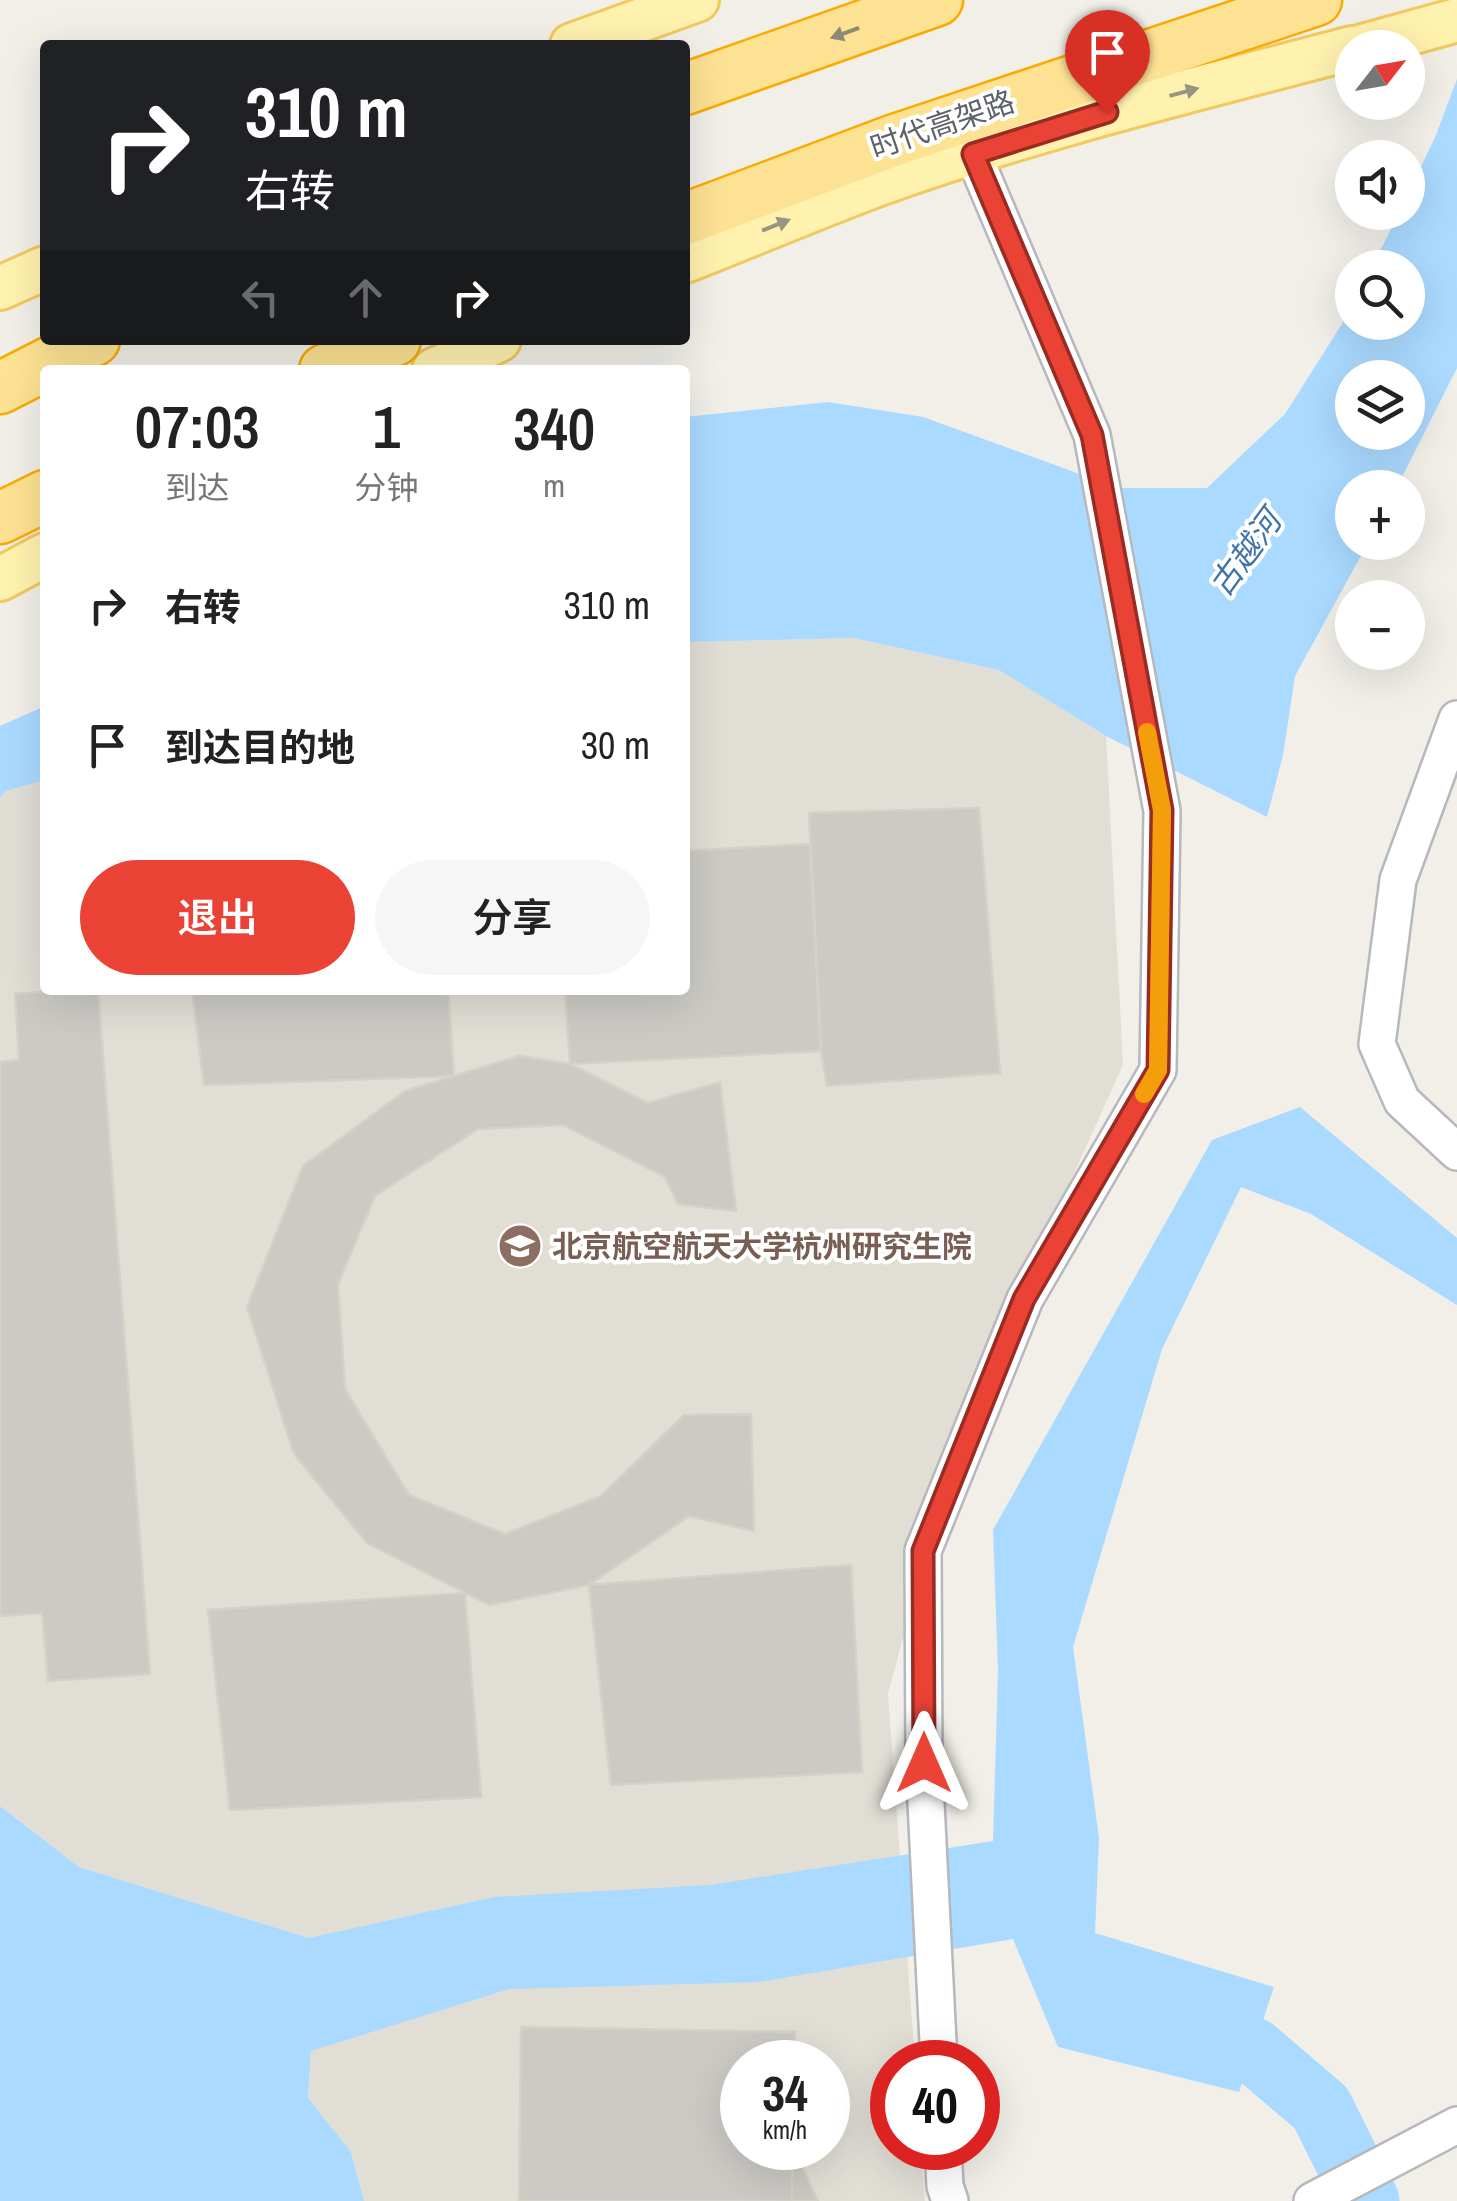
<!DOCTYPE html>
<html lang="zh">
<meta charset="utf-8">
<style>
:root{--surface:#fff;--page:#f6f6f6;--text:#222;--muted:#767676;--accent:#ea4335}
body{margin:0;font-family:"Archivo Narrow","Noto Sans SC",sans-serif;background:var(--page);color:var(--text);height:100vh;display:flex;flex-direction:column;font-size:38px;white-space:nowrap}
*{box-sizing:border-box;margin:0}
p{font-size:32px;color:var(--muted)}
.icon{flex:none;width:55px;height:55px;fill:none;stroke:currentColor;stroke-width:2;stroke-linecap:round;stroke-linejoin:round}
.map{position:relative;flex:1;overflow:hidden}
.sheet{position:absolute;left:40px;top:365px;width:650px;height:630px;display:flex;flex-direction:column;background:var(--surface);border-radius:10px;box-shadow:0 10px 40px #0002}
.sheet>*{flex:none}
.hud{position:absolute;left:40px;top:40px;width:650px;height:305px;border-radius:10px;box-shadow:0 10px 40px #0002;background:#202124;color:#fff;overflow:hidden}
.needle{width:65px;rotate:59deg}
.controls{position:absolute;left:1335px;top:30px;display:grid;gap:20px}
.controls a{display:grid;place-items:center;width:90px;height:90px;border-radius:50%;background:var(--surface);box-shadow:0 10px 40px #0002;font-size:50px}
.speed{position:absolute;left:720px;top:2040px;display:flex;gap:20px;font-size:50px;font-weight:700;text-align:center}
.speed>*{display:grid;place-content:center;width:130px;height:130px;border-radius:50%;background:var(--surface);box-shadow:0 10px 40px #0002;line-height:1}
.speed small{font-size:25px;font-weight:400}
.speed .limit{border:15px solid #d22;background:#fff;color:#111}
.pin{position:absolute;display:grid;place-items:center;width:85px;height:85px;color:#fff;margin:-102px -42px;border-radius:50% 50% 50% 0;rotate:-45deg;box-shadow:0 0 10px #0007}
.pin .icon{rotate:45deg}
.me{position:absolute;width:110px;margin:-55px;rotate:0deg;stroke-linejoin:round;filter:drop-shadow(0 0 8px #0008)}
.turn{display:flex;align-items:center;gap:35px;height:210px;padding:0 40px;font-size:45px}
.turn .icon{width:130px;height:130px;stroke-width:2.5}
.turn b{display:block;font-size:70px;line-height:85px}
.lanes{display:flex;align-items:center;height:95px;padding:0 40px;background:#0003;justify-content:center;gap:50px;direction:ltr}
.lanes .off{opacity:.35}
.eta{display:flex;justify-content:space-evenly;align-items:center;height:170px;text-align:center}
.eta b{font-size:60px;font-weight:600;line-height:70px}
.primary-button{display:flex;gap:20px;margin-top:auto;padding:20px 40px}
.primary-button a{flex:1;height:115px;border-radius:60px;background:var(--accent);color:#fff;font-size:40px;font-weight:600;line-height:115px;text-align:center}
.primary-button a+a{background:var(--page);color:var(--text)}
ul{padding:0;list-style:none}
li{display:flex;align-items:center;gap:30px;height:140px;padding:0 40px}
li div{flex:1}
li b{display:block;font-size:38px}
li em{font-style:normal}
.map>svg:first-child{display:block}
.education{fill:#e1ded6;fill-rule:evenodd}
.water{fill:#aadaff;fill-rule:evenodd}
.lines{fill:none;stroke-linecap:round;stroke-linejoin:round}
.river{stroke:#aadaff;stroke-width:65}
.building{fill:#cccac5;stroke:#d6d1c6;stroke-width:2.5}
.minor-casing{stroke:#b5b8bc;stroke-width:40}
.major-casing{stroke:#f2c960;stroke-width:48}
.highway-casing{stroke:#f9ab00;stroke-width:55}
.minor{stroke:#fff;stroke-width:35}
.major{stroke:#fff2af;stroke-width:42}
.highway{stroke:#fde293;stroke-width:50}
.oneway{fill:#8e8975}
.oneway2{fill:#979581}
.route-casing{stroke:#982c22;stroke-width:25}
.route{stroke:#ea4335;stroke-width:18}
.slow{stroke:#f59e0b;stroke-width:18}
.labels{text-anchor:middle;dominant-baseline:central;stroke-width:8;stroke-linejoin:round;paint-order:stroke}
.street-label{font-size:30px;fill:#5f6368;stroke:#fff}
.education-label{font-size:30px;font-weight:bold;fill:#785e54;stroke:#fff;text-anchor:start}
.water-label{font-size:32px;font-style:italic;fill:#4174aa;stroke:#fff}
</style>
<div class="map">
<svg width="1457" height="2201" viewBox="0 0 1457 2201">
<rect width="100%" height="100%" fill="#f1efe8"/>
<path class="education" d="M854,638l145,32 107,66 17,329 -164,363 -71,266 27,368h-23v86h29l4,53h-561l-13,-49 -43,-54 3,-47 -2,-113 -230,-71 -79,-61v-1008l6,-7 39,-11v210h640v-348zM742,2062h86v86h-86z"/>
<g class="water">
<path d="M1457,79v289l-60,119 -45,1v54l16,1 -73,133 -12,79 -16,62 -161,-81 -107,-66 -145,-32 -169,4v-225l143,-15 95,15 195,71h89l78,-74 67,-106v14h56v-54l-36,-1 27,-54 9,-1v-18l28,-59zM1352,378h56v54h-56z"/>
<path d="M45,706v74l-39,11 -6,7v-72z"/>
<path d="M1300,1107l157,131v67l-146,-91 -70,-27 -79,162 -89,298 26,191 -4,95 179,54 -35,105 -181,-45 -45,-108 -254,43 -250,7 -198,62 -3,47 43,54 13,49h-364v-395l79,61 230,71 185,-41 216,-12 283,-44 5,-171 -5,-140 219,-390z"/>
</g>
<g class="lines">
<path class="river" d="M1253,2050l68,58 46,93"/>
</g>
<g class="building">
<path d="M979,808l21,265 -173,13 -6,-35 -12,-238z"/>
<path d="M810,844l11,207 -251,13 -5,-74h120v-139z"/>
<path d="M67,990h31l52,684 -102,7 -6,-68 -42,3v-554l19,-2 -4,-66z"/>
<path d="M192,990h256l6,86 -250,9z"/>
<path d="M519,1056l51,8 78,39 72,-21 16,129 -58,-7 -13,-27 -102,-52 -85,4 -103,67 -37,88 7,105 64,106 96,39 96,-38 83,-81 67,-1 3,117 -65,-15 -100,69 -100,20 -122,-62 -73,-89 -47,-147 56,-141 102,-75z"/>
<path d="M851,1565l11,207 -251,13 -22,-200z"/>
<path d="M465,1593l16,204 -251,13 -22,-200z"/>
<path d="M521,2027l274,5 -1,30h-52v86h51l-1,53h-273z"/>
<path d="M793,2148l25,53h-26z"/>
</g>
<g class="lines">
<defs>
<g id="minor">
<path d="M1457,719l-59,161 -21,164 25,57 55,51"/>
<path d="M939,2062l-15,-299 -1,-212 102,-252 133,-229 4,-259 -70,-376 -119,-281"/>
<path d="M943,2148l2,38 5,15"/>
<path d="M1312,2201l145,-76"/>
</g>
<g id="major">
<path d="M572,45l125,-45"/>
<path d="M1356,48l101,-28"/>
<path d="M685,261c64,-25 127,-52 191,-76 155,-56 317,-95 476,-137"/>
<path d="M0,288l45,-20"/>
<path d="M434,370l65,-30"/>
<path d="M0,579l45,-24"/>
</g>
<g id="highway">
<path d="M685,89l252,-89"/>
<path d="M685,219l210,-79 421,-140"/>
<path d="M325,370l70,-30"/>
<path d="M0,388l94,-48"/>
<path d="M0,518l45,-22"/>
</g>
</defs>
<use href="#minor" class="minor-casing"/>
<use href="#major" class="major-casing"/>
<use href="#highway" class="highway-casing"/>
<use href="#minor" class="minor"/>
<use href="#major" class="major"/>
<use href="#highway" class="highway"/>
</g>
<defs><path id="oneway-solid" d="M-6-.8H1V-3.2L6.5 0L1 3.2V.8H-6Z" transform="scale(2.5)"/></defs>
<use class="oneway" href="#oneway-solid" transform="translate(845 33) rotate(160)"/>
<g class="oneway2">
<use href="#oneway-solid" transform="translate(1184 92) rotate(-15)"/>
<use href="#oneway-solid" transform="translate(776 225) rotate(-22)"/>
</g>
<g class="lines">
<defs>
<path id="route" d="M924,1763l-1,-212 101,-252 134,-229 4,-260 -70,-375 -119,-281 134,-42"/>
</defs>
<use href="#route" class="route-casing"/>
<use href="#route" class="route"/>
<path class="slow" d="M1144,1094l14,-24 4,-260 -15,-78"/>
</g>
<defs>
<symbol id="university-disc" viewBox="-11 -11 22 22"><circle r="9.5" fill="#8d6e63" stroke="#fff"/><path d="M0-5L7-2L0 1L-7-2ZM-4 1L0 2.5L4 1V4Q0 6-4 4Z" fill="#fff"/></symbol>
</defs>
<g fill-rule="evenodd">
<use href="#university-disc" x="495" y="1221" width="50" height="50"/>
</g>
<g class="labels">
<g class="street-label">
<text transform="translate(942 124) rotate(-19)">时代高架路</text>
</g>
<g class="education-label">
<text x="552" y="1246">北京航空航天大学杭州研究生院</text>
</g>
<g class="water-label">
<text transform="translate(1245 553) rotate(-54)">古越河</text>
</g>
</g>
</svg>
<div class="controls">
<a><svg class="needle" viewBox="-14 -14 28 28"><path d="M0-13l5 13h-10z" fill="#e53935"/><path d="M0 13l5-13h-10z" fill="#767676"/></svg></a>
<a><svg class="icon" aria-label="sound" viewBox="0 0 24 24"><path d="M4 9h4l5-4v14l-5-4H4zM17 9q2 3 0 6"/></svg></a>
<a><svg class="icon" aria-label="search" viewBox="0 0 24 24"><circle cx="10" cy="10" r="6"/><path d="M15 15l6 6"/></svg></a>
<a><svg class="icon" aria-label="layers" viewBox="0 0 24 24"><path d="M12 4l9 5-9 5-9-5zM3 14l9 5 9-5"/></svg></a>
<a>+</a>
<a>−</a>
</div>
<div class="speed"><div>34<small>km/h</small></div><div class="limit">40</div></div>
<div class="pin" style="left:1107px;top:112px;background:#d93025"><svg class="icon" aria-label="arrive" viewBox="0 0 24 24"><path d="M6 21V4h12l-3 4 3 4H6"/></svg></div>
<svg class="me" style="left:924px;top:1763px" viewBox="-20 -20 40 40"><path d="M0-17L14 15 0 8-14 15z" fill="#ea4335" stroke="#fff" stroke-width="4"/></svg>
<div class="hud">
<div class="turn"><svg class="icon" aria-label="right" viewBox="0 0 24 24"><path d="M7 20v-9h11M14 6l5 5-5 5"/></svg><div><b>310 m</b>右转</div></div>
<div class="lanes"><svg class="icon off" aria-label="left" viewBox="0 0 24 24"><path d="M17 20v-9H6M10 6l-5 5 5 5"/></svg><svg class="icon off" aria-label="ahead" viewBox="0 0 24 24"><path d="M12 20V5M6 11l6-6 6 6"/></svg><svg class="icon" aria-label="right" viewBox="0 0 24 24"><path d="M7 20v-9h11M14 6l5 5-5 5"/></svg></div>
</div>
<section class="sheet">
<div class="eta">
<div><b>07:03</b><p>到达</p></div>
<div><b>1</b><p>分钟</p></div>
<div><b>340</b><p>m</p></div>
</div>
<ul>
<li><svg class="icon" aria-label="right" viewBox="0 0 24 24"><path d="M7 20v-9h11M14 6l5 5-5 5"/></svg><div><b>右转</b></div><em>310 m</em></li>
<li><svg class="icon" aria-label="arrive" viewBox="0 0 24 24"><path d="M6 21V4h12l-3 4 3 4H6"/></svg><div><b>到达目的地</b></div><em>30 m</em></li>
</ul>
<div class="primary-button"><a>退出</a><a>分享</a></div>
</section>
</div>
